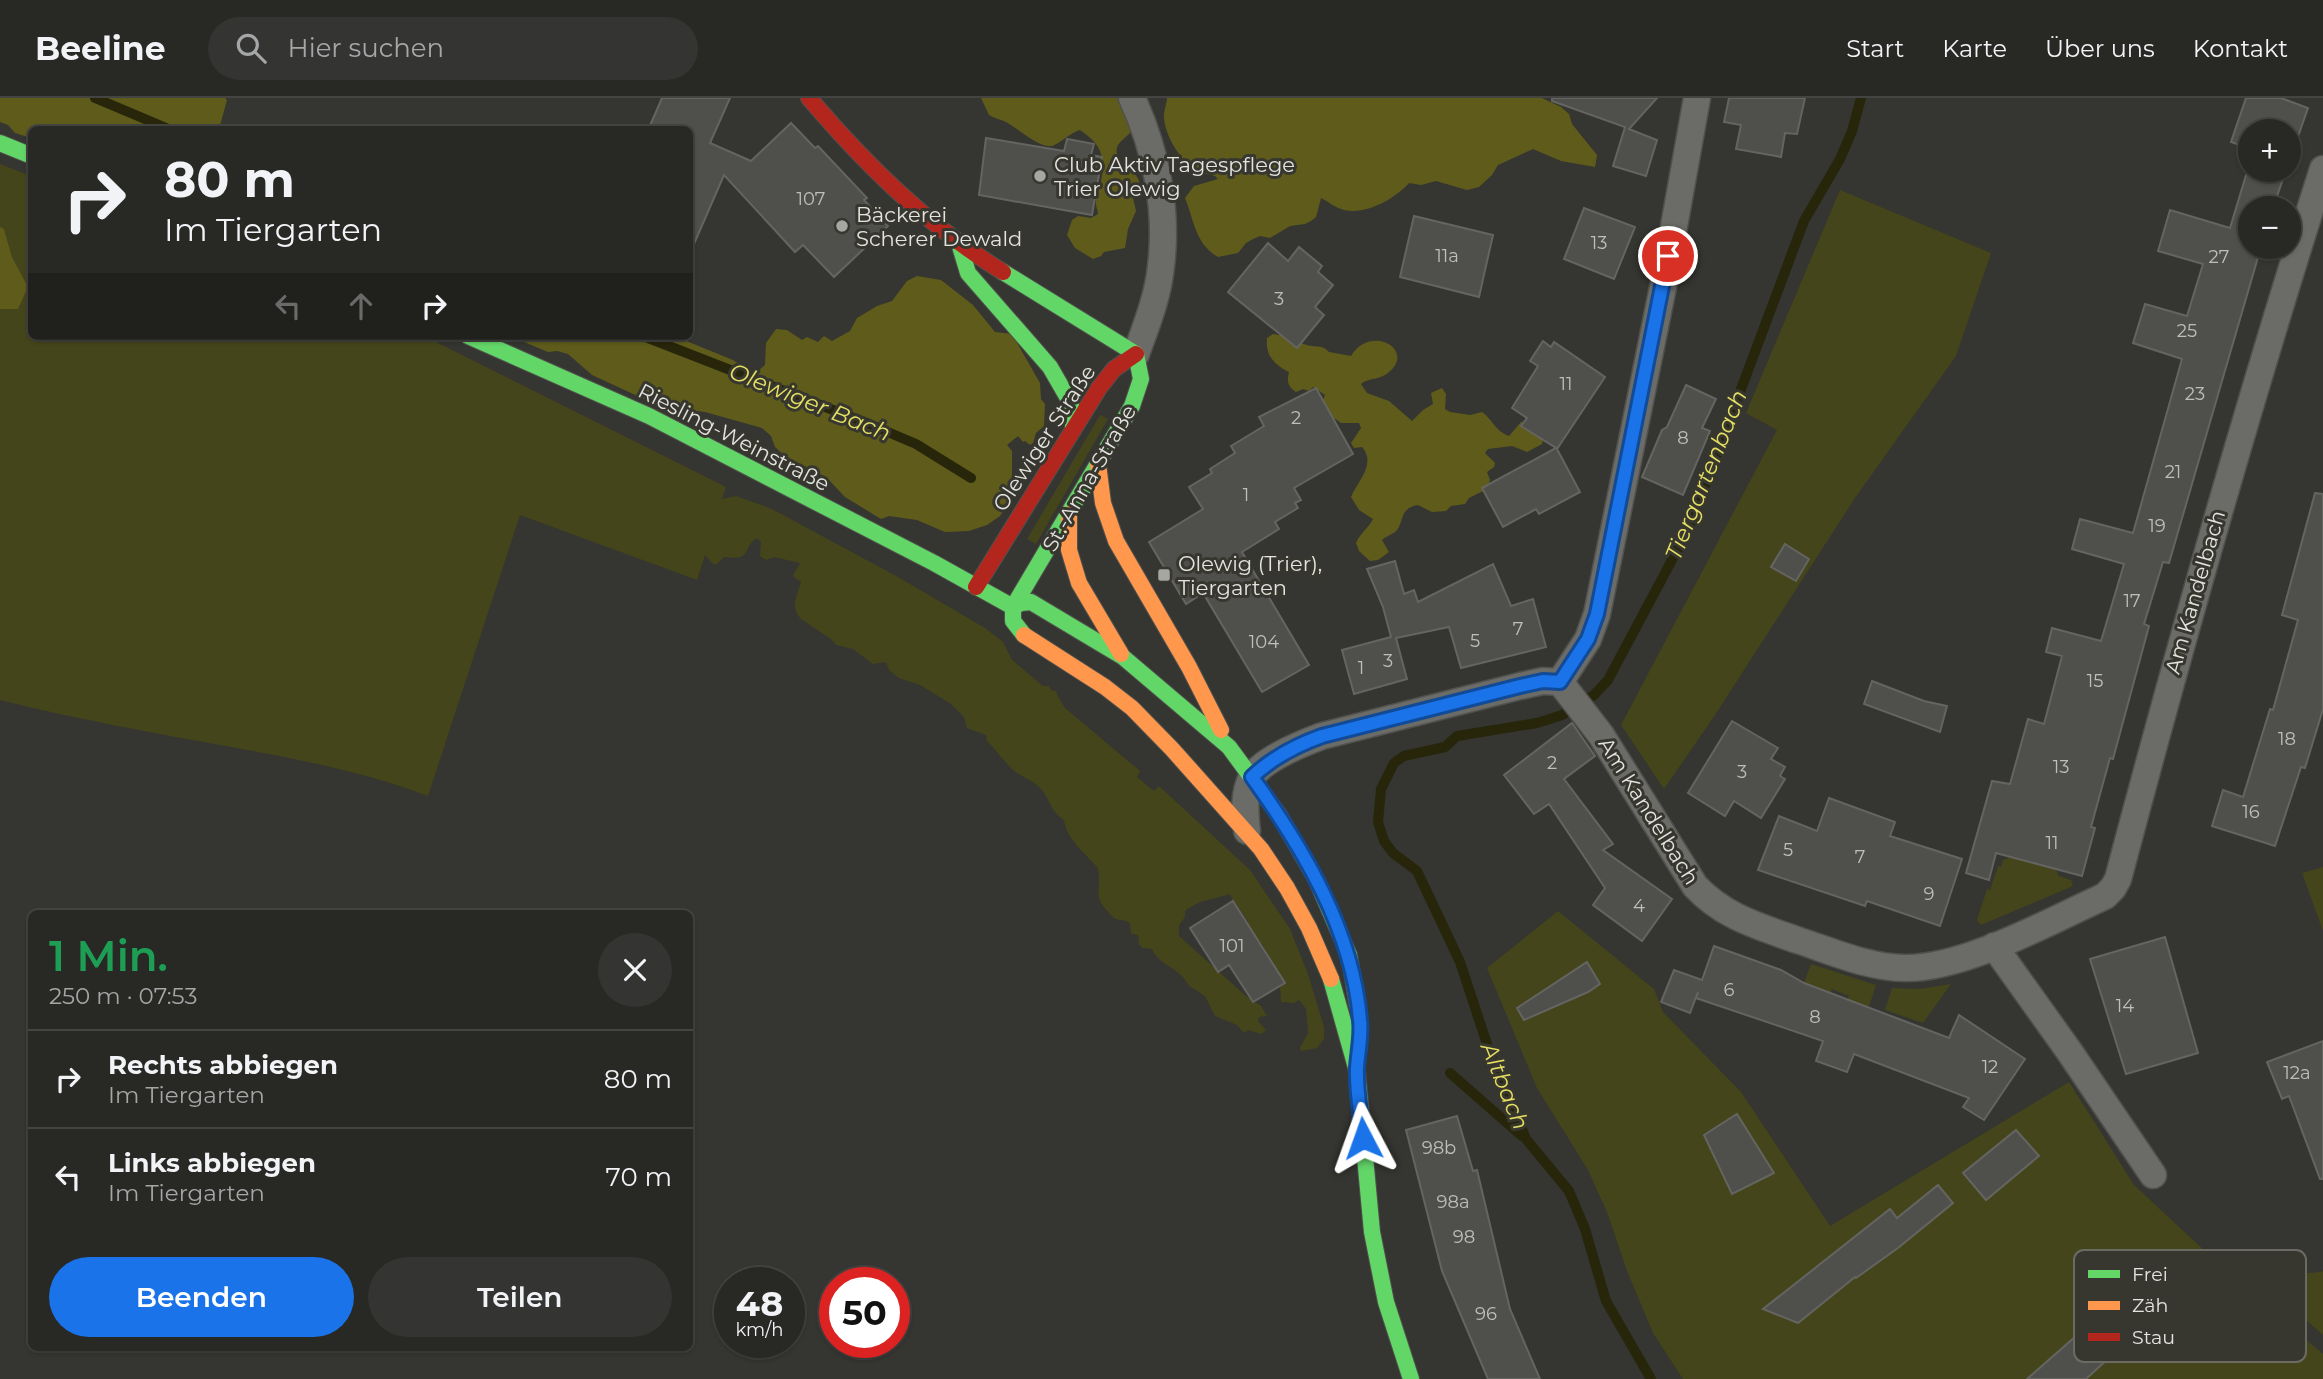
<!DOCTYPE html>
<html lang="de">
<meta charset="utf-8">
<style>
:root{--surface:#282825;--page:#343432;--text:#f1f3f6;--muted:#a5a6a7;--line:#444442;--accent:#1a73e8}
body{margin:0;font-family:Montserrat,sans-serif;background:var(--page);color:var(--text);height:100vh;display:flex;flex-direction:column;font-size:26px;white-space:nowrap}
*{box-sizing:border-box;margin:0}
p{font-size:23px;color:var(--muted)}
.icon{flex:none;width:38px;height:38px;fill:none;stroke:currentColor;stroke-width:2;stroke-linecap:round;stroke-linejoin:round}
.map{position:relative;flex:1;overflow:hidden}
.details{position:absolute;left:28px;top:812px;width:665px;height:441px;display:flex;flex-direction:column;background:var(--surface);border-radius:10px;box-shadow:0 2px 5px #0004,0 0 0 2px var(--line)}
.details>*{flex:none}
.top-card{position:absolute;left:28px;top:28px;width:665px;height:214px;border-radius:10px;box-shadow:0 2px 5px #0004,0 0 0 2px var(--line);background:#282825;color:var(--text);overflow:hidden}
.controls{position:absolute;left:2238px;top:21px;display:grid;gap:14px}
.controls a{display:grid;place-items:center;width:63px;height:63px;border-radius:50%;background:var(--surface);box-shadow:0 2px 5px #0004,0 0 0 2px var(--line);font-size:35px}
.speed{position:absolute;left:714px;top:1169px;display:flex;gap:14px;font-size:35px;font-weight:700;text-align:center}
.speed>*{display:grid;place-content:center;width:91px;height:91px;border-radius:50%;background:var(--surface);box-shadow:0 2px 5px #0004,0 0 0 2px var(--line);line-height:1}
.speed small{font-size:18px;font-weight:400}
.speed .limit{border:10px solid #d22;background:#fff;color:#111}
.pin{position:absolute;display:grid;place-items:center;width:60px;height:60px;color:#fff;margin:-30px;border:4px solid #fff;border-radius:50%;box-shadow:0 2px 7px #0007}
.me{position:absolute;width:77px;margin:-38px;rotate:356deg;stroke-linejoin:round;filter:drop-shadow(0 0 5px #0008)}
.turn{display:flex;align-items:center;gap:24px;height:147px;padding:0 21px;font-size:32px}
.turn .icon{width:91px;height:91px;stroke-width:2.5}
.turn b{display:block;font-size:49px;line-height:60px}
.lanes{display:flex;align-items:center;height:66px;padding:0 21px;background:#0003;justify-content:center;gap:35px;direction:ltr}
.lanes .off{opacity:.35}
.round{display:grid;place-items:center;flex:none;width:74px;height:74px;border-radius:37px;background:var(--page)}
.overview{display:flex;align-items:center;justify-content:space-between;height:119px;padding:0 21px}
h1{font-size:42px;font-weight:600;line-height:52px;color:#1e9e55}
.primary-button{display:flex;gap:14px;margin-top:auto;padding:14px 21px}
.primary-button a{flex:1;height:80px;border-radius:42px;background:var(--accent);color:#fff;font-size:28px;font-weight:600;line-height:80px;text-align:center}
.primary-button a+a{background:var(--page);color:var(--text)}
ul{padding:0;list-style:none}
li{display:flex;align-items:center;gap:21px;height:98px;padding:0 21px;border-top:2px solid var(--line)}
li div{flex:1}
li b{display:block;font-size:26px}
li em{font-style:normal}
header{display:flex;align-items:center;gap:42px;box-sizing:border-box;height:98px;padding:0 35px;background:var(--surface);border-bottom:2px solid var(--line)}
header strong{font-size:33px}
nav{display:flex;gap:38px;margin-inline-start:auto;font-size:24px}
.search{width:490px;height:63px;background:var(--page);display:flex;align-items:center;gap:18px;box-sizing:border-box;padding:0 24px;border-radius:38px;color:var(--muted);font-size:26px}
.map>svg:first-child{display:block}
.green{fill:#45451b}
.forest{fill:#5f5c1b}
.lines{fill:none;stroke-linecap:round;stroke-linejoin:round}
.stream{stroke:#27260b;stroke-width:10}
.building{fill:#4f4f4c;stroke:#646461;stroke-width:2}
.street-casing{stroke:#50514d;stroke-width:29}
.fast-casing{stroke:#50514d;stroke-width:18}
.slow-casing{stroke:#50514d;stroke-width:18}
.jam-casing{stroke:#50514d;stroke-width:18}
.street{stroke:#6b6b68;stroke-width:26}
.fast{stroke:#63d668;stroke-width:16}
.slow{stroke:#ff974d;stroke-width:16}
.jam{stroke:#b3261e;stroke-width:16}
.route-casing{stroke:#114b97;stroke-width:18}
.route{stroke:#1a73e8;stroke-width:12}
.poi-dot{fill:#a6a7a2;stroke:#37372f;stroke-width:2.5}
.labels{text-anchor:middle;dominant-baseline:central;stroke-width:6;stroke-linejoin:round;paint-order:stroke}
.number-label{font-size:18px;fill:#bebfba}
.poi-label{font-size:21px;fill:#e3e4df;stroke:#37372f;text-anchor:start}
.street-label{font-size:21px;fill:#e3e4df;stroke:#37372f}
.water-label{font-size:23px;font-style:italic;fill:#e4df62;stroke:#37372f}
.key{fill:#37372f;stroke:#6b6b64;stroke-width:2}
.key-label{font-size:19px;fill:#e3e4df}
</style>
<header>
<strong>Beeline</strong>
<div class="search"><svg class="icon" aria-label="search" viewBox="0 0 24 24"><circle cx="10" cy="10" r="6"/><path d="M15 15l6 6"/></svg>Hier suchen</div>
<nav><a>Start</a><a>Karte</a><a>Über uns</a><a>Kontakt</a></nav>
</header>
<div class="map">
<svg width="2323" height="1281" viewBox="0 0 2323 1281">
<rect width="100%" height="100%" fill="#353531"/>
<g class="green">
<path d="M0,66l31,12 1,160h392l302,151 -4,12 14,-3 36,13 126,68 87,51 18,14 9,18 31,26h6l2,4 5,1 2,6 7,11 75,63 -3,6 17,14 5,-5 91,84 40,59 18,45 16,53v12l-7,9 -16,3 -1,-3 8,-15 -2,-24 -7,-9 -5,3 -13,-1 -1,-15 2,-10 -13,-17 -6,-15 -12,-12 -4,-13 -18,-26c-18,7 -27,4 -44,17v6l-6,8v11l67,60 15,10 6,10 -8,1 -1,4 8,9 -5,4 -13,-4 -4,3 -7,-8 -22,-9 -10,-20 -17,-11c-7,-17 -29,-19 -36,-36l-10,-1 -4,-6 1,-6 -8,-3 -1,-10 -4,-2 -11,-2c-25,-25 -13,-21 -17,-51 -13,-15 -31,-28 -34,-48 -15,-9 -14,-24 -27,-35 -7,-6 -17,-9 -24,-15 -10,-9 -17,-21 -26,-29l-1,-6 -19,-7 -3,-11 -13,-13 -31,-19 -21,-7 -10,-8 -3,-8 -13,2 -20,-15 -17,-4 -5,-6 -30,-20c-11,-12 -4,-23 0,-37l-8,-6 7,-13 -26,-6 -8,3 -6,-4 1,-14 -4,-4c-17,11 -3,23 -33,19l-7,7h-4l-8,-9 -8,25 -177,-65 -92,281c-63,-24 -131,-37 -197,-49 -77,-14 -155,-28 -231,-47v-391l18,-1 10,-21 -16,-30 -8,-28 -4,-2z"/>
<path d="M1840,92l151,63 -35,103 -101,142 -140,217 -51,74 -43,-64 156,-295 -31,-17z"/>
<path d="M1100,317l8,4 -72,125 -9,-5z"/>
<path d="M2010,759l46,13 3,6 12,4 2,6 -92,39 -4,-5 10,-31 3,1 8,-24 3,1 2,-7z"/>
<path d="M2323,769v64l-21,-58z"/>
<path d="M1558,813l96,78 9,23 78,80 89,134 239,-144 65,103 100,93 89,76v25h-640l-30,-46 -26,-62 -20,-59 -19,-42 -51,-82 -50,-120z"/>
<path d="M1811,866l65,21 -20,62 -12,-39 5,-12 -17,-7 -2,4 -26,-10z"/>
<path d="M1951,886l-28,39 -38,-13 7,-22 27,1z"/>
<path d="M2323,1173v64l-66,-58 64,-5z"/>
</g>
<g class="forest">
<path d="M0,0h225l2,2 -8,29 -187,1 -1,8 -16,-5 -7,-8 -8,-3z"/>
<path d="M981,0h140l10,29v5c-4,4 -10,9 -13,13 -9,19 27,25 21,44l-7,5 4,17 -8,18 -3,19 -21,4 -3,4 -8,3 -18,-11 -8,-13 5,-15 6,-4 13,2 7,-4c0,-3 -2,-7 -2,-10 -1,-9 4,-15 5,-22 5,-26 0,-38 -21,-52 -9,2 -22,15 -28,16 -14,2 -35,-19 -48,-25 -5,-2 -10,-3 -15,-6z"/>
<path d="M1167,0h375l19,9 8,7 3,10 25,31 -2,12 -34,-6 -28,-12 -35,16 -6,10 -13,12 -12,3 -31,-9 -15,4 -12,-2c-14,16 -46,34 -68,26 -7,-2 -13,-8 -20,-11l-5,19 -5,4 -6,3 -15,2 -20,12 -10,-2 -7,3 -7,4 -8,10 -20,4c-23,-13 -24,-37 -33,-59l9,-12 24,-7 -3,-3c-5,-2 -12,-2 -17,-4 -16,-8 -35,-39 -34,-57 0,-6 3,-11 3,-17z"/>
<path d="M0,129l4,2 8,28 16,30 -10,22h-18z"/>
<path d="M917,178l24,4 32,25 22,27 17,2 28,49 1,16 4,5 -1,22 -8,7 -3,10 -3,2 -5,-4 -2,1 -5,-6 -11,9 5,6v47l-12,18 -13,9 -18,6 -24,1 -28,-12 -28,-4 -8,3 -36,-22 -19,-20 -41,-21 -10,-9 -4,-11 -9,-8 -57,-16 -18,-2 -15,-8 -15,3 -65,-30 -24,-21 -11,-3 -9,1 -31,-13 -3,-3h160l59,24 18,12 7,-1 7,-6 1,-22 10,-14 11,1 15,10 5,-3 11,5 6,-6 8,5 18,-10 7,-13 20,-12 15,-5 15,-20z"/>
<path d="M1273,236c12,1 23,8 34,11 10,3 15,-1 22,7l22,4c19,-32 64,-7 39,15 -10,10 -21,6 -29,13l6,9 22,8 23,20 11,-11 10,-6 -2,-11 11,-5 4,6 -1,15 5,3 20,3 12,-3c11,8 13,19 27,24l12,-14h8l15,14 -2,8 -15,8 -15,-6 -24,3 -3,4 10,10 -1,4 -7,5 3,8 -3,9 -18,9 -4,6 -14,2 -5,5 -14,1 -14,-7c-19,3 -14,17 -21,25 -3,4 -11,6 -15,10l7,12 -11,8 -8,1 -11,-10 -3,-8c4,-10 12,-14 17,-24l-14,-9 -8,-13c6,-15 26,-33 11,-50l-8,1 -3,-5 10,-15 -2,-5h-18c-7,-6 -15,-7 -23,-11l7,-17 -12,-8 -4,4 -6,-2 -7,3c-9,-6 -9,-11 -7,-20 -14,-7 -24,-16 -22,-34z"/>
</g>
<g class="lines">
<g class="stream">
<path d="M95,0l76,32"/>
<path d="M643,238l226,88 47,20 55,34"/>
<path d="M1450,975l72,63"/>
<path d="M1651,1281l-45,-78 -21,-72 -16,-38 -43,-52 -36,-86 -30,-91 -43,-91 -24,-18 -9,-12 -6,-19 3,-33 13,-26 10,-7 41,-9 12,-11 80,-13 25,-8 32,-20 14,-15 81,-152 115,-307 36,-62 12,-28 9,-33"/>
</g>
</g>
<g class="building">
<path d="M662,0h68l-20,45 41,18 40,-38 24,25 3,-2 49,52 -3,2 24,26 -54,51 -31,-32 -8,7 -71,-77 -34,78v-123h-42z"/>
<path d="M1552,0h105l-28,31 28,11 -11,36 -33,-10 12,-39 -73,-26z"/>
<path d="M1729,0h76l-8,36 -12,-1 -4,24 -45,-8 5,-24 -17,-3z"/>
<path d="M2246,0h35l27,10 -19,54v-31h-39v18l-19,-7z"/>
<path d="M986,40l78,13 3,-12 27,5 -3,11 11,2 -10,58 -113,-20z"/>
<path d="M2250,64v8h36l-13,38h-23v39h11l-92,316 -6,-1 -19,62 5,2 -36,133 -3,-1 -19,69 4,1 -13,48 -86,-23 -7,27 -23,-7 26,-92 18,3 18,-65 16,5 18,-68 -16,-4 6,-24 49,13 23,-77 -52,-15 8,-30 53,14 49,-174 -49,-16 12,-39 42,12 16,-52 -45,-13 12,-41 60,18z"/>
<path d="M1584,110l51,19 -21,52 -50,-20z"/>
<path d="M1414,118l79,19 -14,62 -79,-20z"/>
<path d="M1268,145l20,18 11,-14 23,19 -4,6 15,13 -18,22 9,8 -27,33 -69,-56z"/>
<path d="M1543,243l8,6 3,-5 51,35 -48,72 23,43 -41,22 -3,-5 -33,18 -21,-39 74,-40 -35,-22 6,-8 -15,-10 26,-42 -8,-5z"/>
<path d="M1686,287l30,14 -14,29 8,3 -27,64 -41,-18 20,-47 5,-3z"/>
<path d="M1316,290l37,66 -59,34 7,12 -6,3 3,5 -23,14 4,7 -37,23 67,113 -47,27 -59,-99 -17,11 -37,-62 54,-33 -14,-22 23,-14 -2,-4 25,-16 -4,-7 33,-20 -5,-9z"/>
<path d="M2315,395l8,1v215l-18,59 -4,-1 -26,79 -63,-20 11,-36 20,7 27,-88 3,1 25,-90 -16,-5z"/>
<path d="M1785,446l24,15 -13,22 -25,-14z"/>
<path d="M1395,463l9,33 10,-4 4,12 75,-38 18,42 22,-7 13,48 -85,21 -12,-41 -53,11 11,41 -53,15 -12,-44 49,-13 -8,-30 -16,-38z"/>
<path d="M1872,583l52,20 23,5 -7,26 -76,-28z"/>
<path d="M1732,623l46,27 -7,11 14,8 -5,9 5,3 -24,39 -27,-17 -9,15 -37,-23z"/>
<path d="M1572,625l23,33 -31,23 49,65 -10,6 69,49 -30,42 -49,-36 12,-17 -56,-84 -15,10 -30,-39z"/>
<path d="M1829,700l66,24 -5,14 72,23 -22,67 -73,-25 -2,5 -107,-36 21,-54 38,15z"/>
<path d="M1233,803l52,82 -32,19 -24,-37 -11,7 -28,-44z"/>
<path d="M2165,839l33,116 -72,21 -36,-115z"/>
<path d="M1714,848l67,24 23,13 145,55 10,-23 66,44 -41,61 -21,-13 6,-9 -115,-44 -7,18 -31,-11 7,-20 -127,-43 2,-6 -8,21 -29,-11 13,-32 28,10z"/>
<path d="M1587,864l13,22 -12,8 -64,28 -7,-12z"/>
<path d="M2323,943v138h-3l-31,-83 -7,3 -15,-37z"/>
<path d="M1737,1016l37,59 -42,21 -28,-59z"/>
<path d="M1457,1018l16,55 4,-1 33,139 30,70h-52l-46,-108 -36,-141z"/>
<path d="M2016,1032l23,26 -53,44 -23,-27z"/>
<path d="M1938,1087l15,18 -55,45 -42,30 -1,-1 -57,46 -35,-14 127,-100 7,9z"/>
<path d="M2116,1217l18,20 -48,44h-59l49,-43 7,9z"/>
</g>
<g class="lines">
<defs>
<g id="street">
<path d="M1132,0c24,52 36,111 29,168 -3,31 -15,60 -25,88"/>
<path d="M1560,584l41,53 94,151c29,31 63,40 102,54 34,11 72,28 108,28 59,1 145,-47 200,-72l8,-8 5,-9c63,-238 130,-475 205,-710"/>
<path d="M1560,584l28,-43 9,-25 67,-332 33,-184"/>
<path d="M1247,733c-2,-18 -4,-37 5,-54 11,-18 51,-34 70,-41l198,-50 23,-5 17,1"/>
<path d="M1994,848l75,105 84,124"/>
</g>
<g id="fast">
<path d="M0,45l32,13"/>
<path d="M959,145l9,30 82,94 19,33 4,12v15"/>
<path d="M1003,174l133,82"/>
<path d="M468,238l181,80 285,147 79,44"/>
<path d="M1013,509l8,-4 10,-1 92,55 106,90 50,68 37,64 33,76 9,52"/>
<path d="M1024,537l-11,-14v-14l119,-201 9,-27 -5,-25"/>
<path d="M1331,881l26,92 15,161 14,70 25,77"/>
</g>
<g id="slow">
<path d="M1098,366l5,39 13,38 73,126 32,63"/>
<path d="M1069,416v36l10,33 42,71"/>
<path d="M1024,537l81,52 27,21 40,41 89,100 26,39 22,40 22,51"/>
</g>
<g id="jam">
<path d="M809,0c57,67 119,128 194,174"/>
<path d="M976,489l123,-199 15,-19 22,-15"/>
</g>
</defs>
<use href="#street" class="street-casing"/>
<use href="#fast" class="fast-casing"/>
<use href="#slow" class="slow-casing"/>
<use href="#jam" class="jam-casing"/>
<use href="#street" class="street"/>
<use href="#fast" class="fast"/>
<use href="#slow" class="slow"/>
<use href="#jam" class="jam"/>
</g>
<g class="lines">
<defs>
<path id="route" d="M1363,1040c-2,-23 -7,-47 -6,-70 1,-16 5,-33 3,-48 -7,-89 -57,-172 -108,-243 21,-20 45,-32 70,-41l198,-50 23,-5 17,1 28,-43 9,-25 71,-358"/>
</defs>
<use href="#route" class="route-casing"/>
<use href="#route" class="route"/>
</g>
<g class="poi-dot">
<circle cx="1040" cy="78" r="7"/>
<circle cx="842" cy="128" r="7"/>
<rect x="1157" y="470" width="14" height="14" rx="3.5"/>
</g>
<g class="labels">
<g class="number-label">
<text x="811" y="101">107</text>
<text x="1599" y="145">13</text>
<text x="1447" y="158">11a</text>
<text x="2219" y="159">27</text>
<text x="1279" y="201">3</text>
<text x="2187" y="233">25</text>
<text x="1566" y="286">11</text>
<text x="2195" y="296">23</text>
<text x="1296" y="320">2</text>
<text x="1683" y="340">8</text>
<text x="2173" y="374">21</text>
<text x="1246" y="397">1</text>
<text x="2157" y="428">19</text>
<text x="2132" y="503">17</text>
<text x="1518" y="531">7</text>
<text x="1475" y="543">5</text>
<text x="1264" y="544">104</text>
<text x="1388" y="563">3</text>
<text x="1361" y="570">1</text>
<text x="2095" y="583">15</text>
<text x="2287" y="641">18</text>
<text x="1552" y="665">2</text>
<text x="2061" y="669">13</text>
<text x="1742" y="674">3</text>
<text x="2251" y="714">16</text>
<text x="2052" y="745">11</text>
<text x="1788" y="752">5</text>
<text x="1860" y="759">7</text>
<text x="1929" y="796">9</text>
<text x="1639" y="808">4</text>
<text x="1232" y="848">101</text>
<text x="1729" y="892">6</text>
<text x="2125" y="908">14</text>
<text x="1815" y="919">8</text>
<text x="1990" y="969">12</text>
<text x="2297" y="975">12a</text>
<text x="1439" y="1050">98b</text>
<text x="1453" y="1104">98a</text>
<text x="1464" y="1139">98</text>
<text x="1486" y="1216">96</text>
</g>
<g class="poi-label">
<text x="1054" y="66">Club Aktiv Tagespflege<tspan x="1054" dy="24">Trier Olewig</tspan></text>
<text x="856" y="116">Bäckerei<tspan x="856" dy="24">Scherer Dewald</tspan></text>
<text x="1178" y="465">Olewig (Trier),<tspan x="1178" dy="24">Tiergarten</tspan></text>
</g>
<g class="street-label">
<text transform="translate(734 339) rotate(27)">Riesling-Weinstraße</text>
<text transform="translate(1044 340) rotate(-57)">Olewiger Straße</text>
<text transform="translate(1089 380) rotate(-60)">St.-Anna-Straße</text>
<text transform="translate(2195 494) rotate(-74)">Am Kandelbach</text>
<text transform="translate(1649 713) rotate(58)">Am Kandelbach</text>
</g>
<g class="water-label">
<text transform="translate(810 304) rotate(22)">Olewiger Bach</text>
<text transform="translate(1706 377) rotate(-68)">Tiergartenbach</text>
<text transform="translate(1505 988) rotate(68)">Altbach</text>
</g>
</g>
<rect x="2074" y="1152" width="232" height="112" rx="10" class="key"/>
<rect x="2088" y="1172" width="32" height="8" fill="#63d668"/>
<rect x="2088" y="1203" width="32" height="9" fill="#ff974d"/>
<rect x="2088" y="1235" width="32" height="8" fill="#b3261e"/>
<g class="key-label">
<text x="2132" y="1183">Frei</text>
<text x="2132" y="1214">Zäh</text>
<text x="2132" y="1246">Stau</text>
</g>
</svg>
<div class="controls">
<a>+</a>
<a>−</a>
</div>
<div class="speed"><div>48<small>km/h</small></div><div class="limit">50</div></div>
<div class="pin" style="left:1668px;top:158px;background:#d93025"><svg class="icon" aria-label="arrive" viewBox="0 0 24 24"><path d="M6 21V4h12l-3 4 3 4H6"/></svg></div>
<svg class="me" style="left:1363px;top:1040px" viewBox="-20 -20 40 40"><path d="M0-17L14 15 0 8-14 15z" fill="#1a73e8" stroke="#fff" stroke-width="4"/></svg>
<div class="top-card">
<div class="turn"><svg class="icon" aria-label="right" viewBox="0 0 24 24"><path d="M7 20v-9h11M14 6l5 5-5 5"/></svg><div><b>80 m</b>Im Tiergarten</div></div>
<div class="lanes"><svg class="icon off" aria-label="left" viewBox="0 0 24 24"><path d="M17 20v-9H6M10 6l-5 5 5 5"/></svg><svg class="icon off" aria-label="ahead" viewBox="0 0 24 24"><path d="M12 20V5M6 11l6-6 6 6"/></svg><svg class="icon" aria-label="right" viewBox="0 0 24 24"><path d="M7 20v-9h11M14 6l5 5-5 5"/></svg></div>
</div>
<section class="details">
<div class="overview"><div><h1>1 Min.</h1><p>250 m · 07:53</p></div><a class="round"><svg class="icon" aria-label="close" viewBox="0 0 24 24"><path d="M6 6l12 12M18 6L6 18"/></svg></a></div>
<ul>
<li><svg class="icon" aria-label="right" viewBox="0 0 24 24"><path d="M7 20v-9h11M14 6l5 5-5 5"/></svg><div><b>Rechts abbiegen</b><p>Im Tiergarten</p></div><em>80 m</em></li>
<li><svg class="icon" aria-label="left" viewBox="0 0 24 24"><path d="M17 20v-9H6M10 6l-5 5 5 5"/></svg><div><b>Links abbiegen</b><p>Im Tiergarten</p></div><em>70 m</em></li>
</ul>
<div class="primary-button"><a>Beenden</a><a>Teilen</a></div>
</section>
</div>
